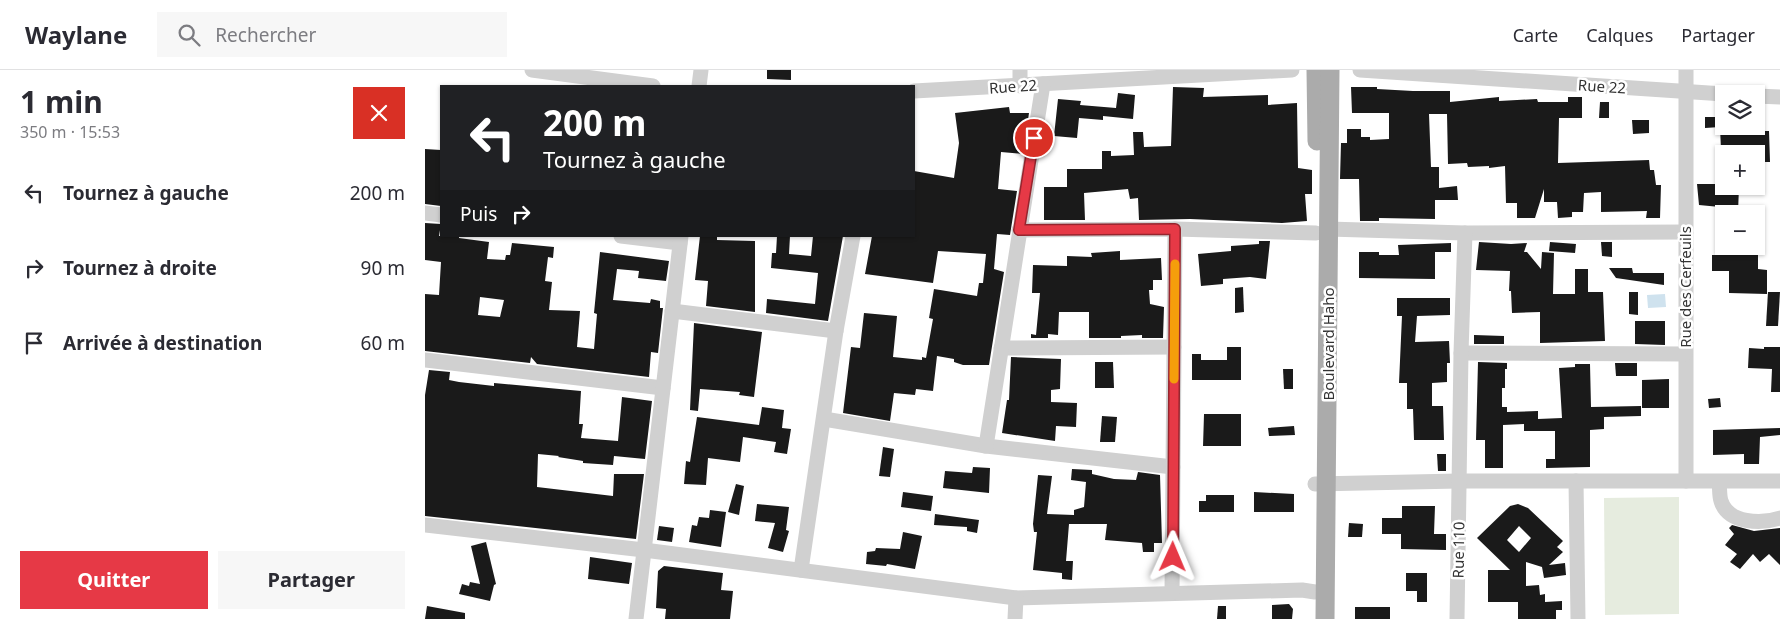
<!DOCTYPE html>
<html lang="fr">
<meta charset="utf-8">
<style>
:root{--surface:#fff;--page:#f7f7f7;--text:#2b2b33;--muted:#7c7c81;--line:#e1e1e2;--accent:#e63946}
body{margin:0;font-family:"Noto Sans",sans-serif;background:var(--page);color:var(--text);height:100vh;display:flex;flex-direction:column;font-size:19px;white-space:nowrap}
*{box-sizing:border-box;margin:0}
p{font-size:16px;color:var(--muted)}
.icon{flex:none;width:28px;height:28px;fill:none;stroke:currentColor;stroke-width:2;stroke-linecap:round;stroke-linejoin:round}
.map{position:relative;flex:1;overflow:hidden}
.panel{display:flex;flex-direction:column;background:var(--surface);width:425px}
.panel>*{flex:none}
.top-card{position:absolute;left:15px;top:15px;width:475px;height:152px;border-radius:0px;box-shadow:0 1px 4px #0004;background:#202124;color:#fff;overflow:hidden}
.fabs{position:absolute;left:1290px;top:15px;display:grid;gap:10px}
.fabs a{display:grid;place-items:center;width:50px;height:50px;border-radius:0px;background:var(--surface);box-shadow:0 1px 4px #0004;font-size:25px}
.pin{position:absolute;display:grid;place-items:center;width:42px;height:42px;color:#fff;margin:-21px;border:2px solid #fff;border-radius:50%;box-shadow:0 1px 5px #0007}
.me{position:absolute;width:55px;margin:-28px;rotate:1deg;stroke-linejoin:round;filter:drop-shadow(0 0 4px #0008)}
.turn{display:flex;align-items:center;gap:18px;height:105px;padding:0 20px;font-size:22px}
.turn .icon{width:65px;height:65px;stroke-width:2.5}
.turn b{display:block;font-size:35px;line-height:42px}
.then{display:flex;align-items:center;height:48px;padding:0 20px;background:#0003;gap:10px;font-size:19px}
.round{display:grid;place-items:center;flex:none;width:52px;height:52px;border-radius:0px;background:var(--page)}
.overview{display:flex;align-items:center;justify-content:space-between;height:85px;padding:0 20px}
h1{font-size:30px;font-weight:700;line-height:38px}
.action{display:flex;gap:10px;margin-top:auto;padding:10px 20px}
.action a{flex:1;height:58px;border-radius:0px;background:var(--accent);color:#fff;font-size:20px;font-weight:700;line-height:58px;text-align:center}
.action a+a{background:var(--page);color:var(--text)}
ul{padding:0;list-style:none}
li{display:flex;align-items:center;gap:15px;height:75px;padding:0 20px}
li div{flex:1}
li b{display:block;font-size:19px}
li em{font-style:normal}
header{display:flex;align-items:center;gap:30px;box-sizing:border-box;height:70px;padding:0 25px;background:var(--surface);border-bottom:1px solid var(--line)}
header strong{font-size:24px}
nav{display:flex;gap:28px;margin-inline-start:auto;font-size:18px}
.search{width:350px;height:45px;background:var(--page);display:flex;align-items:center;gap:12px;box-sizing:border-box;padding:0 18px;border-radius:0px;color:var(--muted);font-size:19px}
main{display:flex;flex:1;min-height:0}
.map>svg:first-child{display:block}
.green{fill:#e6ecdf}
.water{fill:#cfe2ee}
.building{fill:#1a1a1a;fill-rule:evenodd}
.lines{fill:none;stroke-linecap:round;stroke-linejoin:round}
.minor{stroke:#d0d0d0;stroke-width:15}
.major{stroke:#ababab;stroke-width:19}
.route-casing{stroke:#96252e;stroke-width:12}
.route{stroke:#e63946;stroke-width:9}
.slow{stroke:#f59e0b;stroke-width:9}
.labels{text-anchor:middle;dominant-baseline:central;stroke-width:5;stroke-linejoin:round;paint-order:stroke}
.street-label{font-size:15px;fill:#333;stroke:#fff}
</style>
<header>
<strong>Waylane</strong>
<div class="search"><svg class="icon" aria-label="search" viewBox="0 0 24 24"><circle cx="10" cy="10" r="6"/><path d="M15 15l6 6"/></svg>Rechercher</div>
<nav><a>Carte</a><a>Calques</a><a>Partager</a></nav>
</header>
<main>
<section class="panel">
<div class="overview"><div><h1>1 min</h1><p>350 m · 15:53</p></div><a class="round" style="background:#d93025;color:#fff"><svg class="icon" aria-label="close" viewBox="0 0 24 24"><path d="M6 6l12 12M18 6L6 18"/></svg></a></div>
<ul>
<li><svg class="icon" aria-label="left" viewBox="0 0 24 24"><path d="M17 20v-9H6M10 6l-5 5 5 5"/></svg><div><b>Tournez à gauche</b></div><em>200 m</em></li>
<li><svg class="icon" aria-label="right" viewBox="0 0 24 24"><path d="M7 20v-9h11M14 6l5 5-5 5"/></svg><div><b>Tournez à droite</b></div><em>90 m</em></li>
<li><svg class="icon" aria-label="arrive" viewBox="0 0 24 24"><path d="M6 21V4h12l-3 4 3 4H6"/></svg><div><b>Arrivée à destination</b></div><em>60 m</em></li>
</ul>
<div class="action"><a>Quitter</a><a>Partager</a></div>
</section>
<div class="map">
<svg width="1355" height="549" viewBox="0 0 1355 549">
<rect width="100%" height="100%" fill="#fff"/>
<path class="green" d="M1254,427v117l-74,1 -1,-117z"/>
<path class="water" d="M1240,224l1,13 -18,1 -1,-13z"/>
<g class="building">
<path d="M342,0h24v10l-24,-1z"/>
<path d="M748,17l31,1 -1,9 65,-2v10l29,-2 1,65 14,2v24h-7l2,27 -25,2 -92,-4 -51,1 -1,-22 -8,1 -2,-10 -44,4 1,27h-41v-33h23v-18h35v-18h9v5l23,-1 -1,-23h10l1,15 27,-1z"/>
<path d="M926,17h26v2l36,2h37v11l49,-5v4l38,-2 1,3h30v-5h14v21h-23l-1,45 91,-3 1,10h4l2,15h5l-1,33h-14l1,-7 -46,1v-20l-17,1 -1,19h-11v5l-14,1 -1,-16h-13v-13l-9,29h-18v-15h-11l-1,-37 -16,2v-2l-21,1 -1,-4 -19,1 -1,-50h-18l2,53h8v21l18,-2 1,14h-23v19l-56,-1v3h-19l-1,-42h-19l1,-36h6v-14h14v8h9v3l19,-1v-26h-37z"/>
<path d="M693,23l17,2 -2,24 -30,-3v4l-24,-2 -2,20 -23,-2 4,-37 23,2 -1,4 36,3z"/>
<path d="M1175,32h9v16h-10z"/>
<path d="M584,37l1,6h19l-6,41 -22,-2 -3,37 19,2 -7,44 -13,-1 -3,35 10,3 -15,93h-26l-9,-3v-3l-17,-3 -4,35 -17,-2 -1,6 -21,-2 -4,28 -47,-8 8,-66 9,1 4,-35 33,3 -4,41 29,3v-3l4,1 7,-39 -4,-1 5,-29 43,7 2,-13h4l3,-29 -48,-3 -5,32 -68,-9 7,-38h42v-65l40,7 5,-35 -4,-30z"/>
<path d="M1280,47h18l1,9h37l-1,5h9l1,31h-14v-8h-27v-4h-8l-1,-23 -15,1z"/>
<path d="M1207,50h17v13l-16,1z"/>
<path d="M0,79l16,1v56l-16,-2z"/>
<path d="M1290,98h9v18h15l-1,27h-18v-6l-21,-2 -2,-21h18z"/>
<path d="M0,153l16,1 -2,12h20v2l30,4 -2,17 18,1 1,-5h4l2,-12 42,4 -1,11 -5,-1 -3,24 7,1 -3,28 31,1 -3,36 17,2 3,-35 -3,-1 6,-61 69,9 -3,20 -28,-3 1,-7 -22,-2 -4,31 37,3 1,-4 9,2v7h3l-5,45 -7,-1 -2,25 -112,-13 -6,-7 -1,6 -105,-12v-57l14,1 2,-33 -16,-2zM55,227l24,3 -4,17 -22,-2z"/>
<path d="M275,166h17v4l38,1v71l-49,-6 2,-25 -13,-1z"/>
<path d="M352,166h13l-1,18 22,2 2,-20h30l-15,85 -62,-8 1,-14 48,5 3,-31 -47,-5 1,-15h4z"/>
<path d="M834,171h11l-4,38 -16,-2 -27,2v5l-22,2 -3,-32 33,-3v-5l28,-2z"/>
<path d="M1054,172l32,2 16,-1 -3,9h3l14,17 1,-17 12,1 -1,41h22v-25h13v23h15l2,49 -65,2v-31l-28,1 -1,-22h-2l1,-20 -34,-1z"/>
<path d="M1125,172l26,2 -1,9 -26,-2z"/>
<path d="M1176,172h11v15l-10,-1z"/>
<path d="M1026,173v9h-16v27l-76,-1v-26h20v3h20l-1,-10z"/>
<path d="M1303,176h30v23l9,1v24l-38,-1v-22h-17v-16h16z"/>
<path d="M695,181v9l41,-2 1,22h-9v10h-4l1,14 14,3 -1,31h-21v-3l-21,1v2h-32v-26h-30l-1,23 -10,-1v4h-17v-4l5,1 4,-42h-8l1,-28 34,1v-10l25,1 -1,-4z"/>
<path d="M1184,198h23l1,5h31v12l-48,-7z"/>
<path d="M818,217l1,25 -9,1v-25z"/>
<path d="M1204,222h9v23l-9,-1z"/>
<path d="M1343,222h12l-2,34h-12z"/>
<path d="M972,228h53v17l-33,1 -2,26 34,-1 1,22h-3v19l-15,1v23h11l1,34h-30l-1,-31h-6v-26h-8l3,-67h-5z"/>
<path d="M1210,251h30v24l-30,-1z"/>
<path d="M269,253l68,9 -8,65 -15,-2 1,-3 -40,-3 -2,22 -8,-1z"/>
<path d="M1049,265l30,1v8h-30z"/>
<path d="M802,277h14v33h-49v-26h9v6h26z"/>
<path d="M1339,277h16v45h-9l1,-23 -24,-1 1,-20 15,1z"/>
<path d="M586,287l50,2 -1,30 -9,1v12l26,1 -1,24 -20,-1 -1,15 -53,-8 5,-33h2z"/>
<path d="M670,292h18l1,26h-19z"/>
<path d="M1053,292l29,1v6h-2v19h-3v19h5v5l31,-1v8l24,-1 -3,-50 16,-1v-3h15l1,43 50,-1v10l-37,1v12l-14,1v37l-44,1v-9h9v-28h-31v-7l-21,1v43h-18v-28h-9z"/>
<path d="M1190,293h22v13h-21z"/>
<path d="M858,299h10v20h-9z"/>
<path d="M4,300l21,2 -1,8 10,2 35,4v-3l87,8 -2,33h4l-2,14 37,3 4,-44 30,4 -7,58 -31,-3 -1,9 -30,-2v-2l-25,-4 1,-1 -21,-2 -1,33 76,9 1,-22h30l-8,65 -211,-23v-121z"/>
<path d="M1244,309v29h-27v-28z"/>
<path d="M1295,328l1,9 -12,1 -1,-9z"/>
<path d="M337,337l22,3 -2,18 9,1 -4,25 -13,-2 2,-10 -33,-5 -3,25 -32,-4 -2,27 -22,-1 2,-23 4,1 7,-45 62,8z"/>
<path d="M779,344h37v32h-38z"/>
<path d="M677,346l15,1 -2,25h-15z"/>
<path d="M869,356l1,9 -26,1 -1,-8z"/>
<path d="M1355,358v7l-20,2 -1,27h-15v-10l-31,1v-25z"/>
<path d="M458,377l11,2 -4,28 -11,-1z"/>
<path d="M1012,384h9v17h-8z"/>
<path d="M548,397l17,1 -1,25 -46,-5 2,-17 27,2z"/>
<path d="M647,399l20,1v4l22,5 22,1 2,-8 22,3 2,68h-8v9h-11l-1,-9 -37,-3 2,-16h-38l-3,37h7l-1,19 -10,-1v-6l-29,-3 4,-38h-3l-1,-8 5,-49 14,1 -5,38 27,1v-5l10,-3 2,-25 -15,-2z"/>
<path d="M311,414l8,2 -5,29 -11,-3z"/>
<path d="M478,422l30,4 -2,15 -30,-4z"/>
<path d="M829,422l40,2v18h-40z"/>
<path d="M781,425h28v17h-35v-11h7z"/>
<path d="M332,434l32,3 -3,23 3,1 -6,21 -15,-4 7,-25 -20,-2z"/>
<path d="M1093,434l10,4 35,33 -6,6 6,5 -14,13 16,-2 1,12 -22,3 -2,-11 -16,-5v24l13,-1 1,10 5,-1v8l17,-1v9h-6v9h-38v-17h-30v-32h22l-33,-32 33,-32zM1094,456l12,12 -12,14 -12,-12z"/>
<path d="M977,436h33l-1,28h12v16l-45,-1v-15h-19v-16h20z"/>
<path d="M285,440l16,2 -5,35 -32,-5 3,-17 5,1 2,-9 10,1z"/>
<path d="M510,444l44,6 -2,13 -10,-2v-4l-33,-2z"/>
<path d="M924,453l14,1 -1,13h-14z"/>
<path d="M1307,455l22,6 26,-3v37l-11,-11 -9,8 -7,-8 -13,15 -10,-7 7,-8 -12,-9 9,-11 -5,-6z"/>
<path d="M234,456l15,2 -2,14 -15,-2z"/>
<path d="M478,462l19,4 -7,33 -28,-5 -1,2 -20,-2 1,-12 8,-1 1,-3 24,1z"/>
<path d="M61,472l10,42 -2,1 -4,16 -31,-7 3,-10 7,2 1,-4 10,2 -9,-38z"/>
<path d="M165,487l42,6 -3,21 -41,-5z"/>
<path d="M239,496l59,7 -2,17 12,1 -3,28h-65l1,-10 -10,-1 2,-37z"/>
<path d="M981,503h21v29h-10v-11h-11z"/>
<path d="M864,534l4,5 -1,10h-20v-14z"/>
<path d="M2,536l38,7v6h-40z"/>
<path d="M793,536h8v13h-9z"/>
<rect x="930" y="537" width="35" height="12"/>
</g>
<g class="lines">
<g class="minor">
<path d="M107,0l121,16"/>
<path d="M935,0l364,24"/>
<path d="M1261,0v411"/>
<path d="M274,16l2,-16"/>
<path d="M595,16v-16"/>
<path d="M489,21l378,-21"/>
<path d="M1331,26l24,1"/>
<path d="M0,143l16,2"/>
<path d="M903,159l137,4 220,-1"/>
<path d="M594,160l156,-1 141,4"/>
<path d="M196,166l59,7"/>
<path d="M247,241l164,20"/>
<path d="M576,278l173,-1"/>
<path d="M1036,283l224,1"/>
<path d="M0,290l238,28"/>
<path d="M399,349l162,27 187,21"/>
<path d="M561,376l57,-362"/>
<path d="M1151,411l2,138"/>
<path d="M1294,412c1,6 0,13 2,19 7,23 41,23 59,17"/>
<path d="M890,414l144,-3h321"/>
<path d="M0,455l219,25 372,48 286,-8 13,2"/>
<path d="M376,500l35,-239 17,-95"/>
<path d="M747,523l3,-364"/>
<path d="M211,549l45,-383"/>
<path d="M590,549l1,-21"/>
<path d="M1032,549l4,-266 4,-120"/>
</g>
<g class="major">
<path d="M891,0l1,71"/>
<path d="M900,549l5,-549"/>
</g>
</g>
<g class="lines">
<defs>
<path id="route" d="M609,68l-15,92 156,-1 -2,328"/>
</defs>
<use href="#route" class="route-casing"/>
<use href="#route" class="route"/>
<path class="slow" d="M749,309l1,-115"/>
</g>
<g class="labels">
<g class="street-label">
<text transform="translate(588 16) rotate(-4)">Rue 22</text>
<text transform="translate(1177 16) rotate(4)">Rue 22</text>
<text transform="translate(1260 217) rotate(-90)">Rue des Cerfeuils</text>
<text transform="translate(903 274) rotate(-90)">Boulevard Haho</text>
<text transform="translate(1033 480) rotate(-89)">Rue 110</text>
</g>
</g>
</svg>
<div class="fabs">
<a><svg class="icon" aria-label="layers" viewBox="0 0 24 24"><path d="M12 4l9 5-9 5-9-5zM3 14l9 5 9-5"/></svg></a>
<a>+</a>
<a>−</a>
</div>
<div class="pin" style="left:609px;top:68px;background:#d93025"><svg class="icon" aria-label="arrive" viewBox="0 0 24 24"><path d="M6 21V4h12l-3 4 3 4H6"/></svg></div>
<svg class="me" style="left:748px;top:487px" viewBox="-20 -20 40 40"><path d="M0-17L14 15 0 8-14 15z" fill="#e63946" stroke="#fff" stroke-width="4"/></svg>
<div class="top-card">
<div class="turn"><svg class="icon" aria-label="left" viewBox="0 0 24 24"><path d="M17 20v-9H6M10 6l-5 5 5 5"/></svg><div><b>200 m</b>Tournez à gauche</div></div>
<div class="then">Puis<svg class="icon" aria-label="right" viewBox="0 0 24 24"><path d="M7 20v-9h11M14 6l5 5-5 5"/></svg></div>
</div>
</div>
</main>
